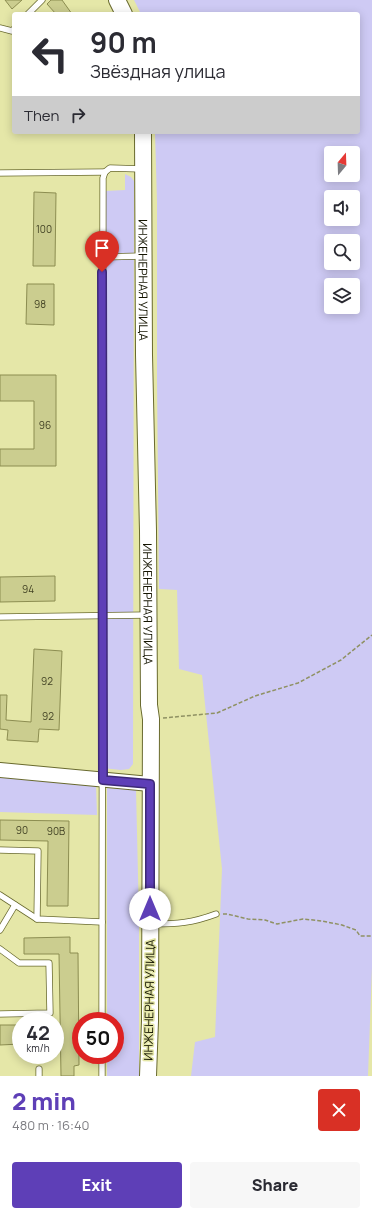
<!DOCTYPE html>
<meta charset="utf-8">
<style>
:root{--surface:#fff;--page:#f7f7f7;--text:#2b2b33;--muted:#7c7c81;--accent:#5e3fb7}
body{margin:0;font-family:Manrope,sans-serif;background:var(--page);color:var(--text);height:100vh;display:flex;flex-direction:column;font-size:15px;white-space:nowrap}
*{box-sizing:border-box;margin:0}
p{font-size:13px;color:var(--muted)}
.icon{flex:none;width:22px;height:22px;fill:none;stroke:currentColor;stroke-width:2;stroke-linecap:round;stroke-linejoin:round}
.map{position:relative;height:1076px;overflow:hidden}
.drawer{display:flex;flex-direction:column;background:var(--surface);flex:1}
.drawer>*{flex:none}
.guide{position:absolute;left:12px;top:12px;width:348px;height:122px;border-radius:4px;box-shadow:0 2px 10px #0003;background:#fff;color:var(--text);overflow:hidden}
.needle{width:26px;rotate:19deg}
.fabs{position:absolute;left:324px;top:146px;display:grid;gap:8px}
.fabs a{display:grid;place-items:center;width:36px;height:36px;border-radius:4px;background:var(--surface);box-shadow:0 2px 10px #0003;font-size:20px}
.speed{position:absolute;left:12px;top:1012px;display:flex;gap:8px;font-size:20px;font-weight:700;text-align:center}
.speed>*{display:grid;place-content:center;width:52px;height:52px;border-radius:50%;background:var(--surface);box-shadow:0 2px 10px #0003;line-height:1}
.speed small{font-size:10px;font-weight:400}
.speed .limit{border:6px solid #d22;background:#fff;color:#111}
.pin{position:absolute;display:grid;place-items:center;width:34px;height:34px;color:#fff;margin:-41px -17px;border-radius:50% 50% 50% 0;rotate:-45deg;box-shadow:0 0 4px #0007}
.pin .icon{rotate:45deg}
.me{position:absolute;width:44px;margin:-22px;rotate:0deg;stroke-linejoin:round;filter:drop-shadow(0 0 3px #0008)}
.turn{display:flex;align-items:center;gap:14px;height:84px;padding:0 12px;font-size:18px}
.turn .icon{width:52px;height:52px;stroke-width:2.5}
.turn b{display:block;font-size:28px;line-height:34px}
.then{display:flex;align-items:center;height:38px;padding:0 12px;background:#0003;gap:8px;font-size:15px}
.round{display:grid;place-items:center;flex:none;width:42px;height:42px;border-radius:4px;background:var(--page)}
.headline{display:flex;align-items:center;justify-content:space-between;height:68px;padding:0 12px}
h1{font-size:24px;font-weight:800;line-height:30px;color:var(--accent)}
.cta{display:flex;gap:8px;margin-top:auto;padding:8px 12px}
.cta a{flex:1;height:46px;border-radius:4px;background:var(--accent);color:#fff;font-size:16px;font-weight:800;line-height:46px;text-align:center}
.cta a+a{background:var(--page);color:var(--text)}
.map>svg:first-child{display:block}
.green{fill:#cecaf4;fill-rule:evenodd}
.building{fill:#cbcd8f;stroke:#8c8d51}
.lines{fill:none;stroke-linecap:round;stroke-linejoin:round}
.service-casing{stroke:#696a2f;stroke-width:7}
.tertiary-casing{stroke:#696a2f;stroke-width:16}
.secondary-casing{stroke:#696a2f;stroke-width:18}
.path{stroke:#8f9163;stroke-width:1.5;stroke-dasharray:4 2;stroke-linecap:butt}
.service{stroke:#fff;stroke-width:5.5}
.tertiary{stroke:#fff;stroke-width:14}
.secondary{stroke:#fff;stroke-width:16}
.route-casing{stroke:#3d2977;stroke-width:10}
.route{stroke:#5e3fb7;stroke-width:7}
.labels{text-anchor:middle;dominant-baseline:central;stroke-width:3;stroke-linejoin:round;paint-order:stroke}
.number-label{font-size:10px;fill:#424224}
.street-label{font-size:12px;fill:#141400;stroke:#e5e7a8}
</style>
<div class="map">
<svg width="372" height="1076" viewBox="0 0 372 1076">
<rect width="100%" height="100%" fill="#e5e7a8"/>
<g class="green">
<path d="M134,0h238v967l-4,109h-177l4,-34 20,-5 7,-168 -20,-194 -23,-6 -2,-79 -18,-1 -2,-211v-176l-2,-70h203v-118h-217zM331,153h22v22h-22zM331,197h22v22h-22zM331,241h22v22h-22zM331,285h22v22h-22z"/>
<path d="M125,174l6,3 3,4 -1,583 -4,5 -8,1 -19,-2 3,-577 20,-1z"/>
<path d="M0,776l96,9 1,30 -97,-3z"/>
<path d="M107,788l29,2 3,128v158h-32v-21h8v-34h-8z"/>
</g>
<g class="building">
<path d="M5,0h17l-10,9z"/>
<path d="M51,0h11l10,14h-16l-9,-10z"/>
<path d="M34,192l22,1 -1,73h-22z"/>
<path d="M27,284h27v41l-28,-1z"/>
<path d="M0,375h56v91h-56v-17h34v-48h-34z"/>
<path d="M55,576v25l-55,1v-25z"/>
<path d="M34,649l28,2 -3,79 -20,-1 -1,13 -31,-2 1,-10 -8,-1v-34h7l-1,25 25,2z"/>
<path d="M0,820l69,1 -1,85h-21l1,-65 -48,-1z"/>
<path d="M70,937v16h8l1,112 -5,1v10h-13l-2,-122h-35v-16z"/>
<path d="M0,1025h21v19l-21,1z"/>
</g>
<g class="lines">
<defs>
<g id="service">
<path d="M28,14l14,-14"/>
<path d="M0,28l12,3 2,-2"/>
<path d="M0,173l105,-1"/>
<path d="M102,257l41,-1"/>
<path d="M0,617l148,-2"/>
<path d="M0,850l38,1 -1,68"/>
<path d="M0,895l37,24 65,3"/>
<path d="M152,924c25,0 40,-1 64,-10"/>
<path d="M0,930l15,-25"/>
<path d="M0,949l19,14h30l1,50 -50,1"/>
<path d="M102,1021l1,-843 2,-6 5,-4 32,1"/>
<path d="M39,1076v-7"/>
<path d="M102,1076v-21"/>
</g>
<path id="tertiary" d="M0,770l150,14"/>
<g id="secondary">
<path d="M117,0l7,14"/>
<path id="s1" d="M143,132l1,223 4,176 1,174 2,14 -1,302 -2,55"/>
</g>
</defs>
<use href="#service" class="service-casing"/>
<use href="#tertiary" class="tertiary-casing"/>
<use href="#secondary" class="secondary-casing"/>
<g class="path">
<path d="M163,718l54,-5 38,-17 43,-13 43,-23 31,-25"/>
<path d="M223,914h4l21,5 17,1 12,4 26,-5 19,2 20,4 14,5 4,6h12"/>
</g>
<use href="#service" class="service"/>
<use href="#tertiary" class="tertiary"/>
<use href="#secondary" class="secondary"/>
</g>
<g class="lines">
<defs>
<path id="route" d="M102,272l1,508 47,4v125"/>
</defs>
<use href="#route" class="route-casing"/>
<use href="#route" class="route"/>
</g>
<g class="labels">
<g class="number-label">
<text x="44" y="229">100</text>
<text x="40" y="304">98</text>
<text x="45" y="425">96</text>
<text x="28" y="589">94</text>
<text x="47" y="681">92</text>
<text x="48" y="716">92</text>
<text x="22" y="830">90</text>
<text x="56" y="831">90В</text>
</g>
<g class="street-label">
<text stroke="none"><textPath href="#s1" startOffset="148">ИНЖЕНЕРНАЯ УЛИЦА</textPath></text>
<text stroke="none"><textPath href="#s1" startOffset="472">ИНЖЕНЕРНАЯ УЛИЦА</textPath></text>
<text transform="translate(149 1000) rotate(-89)">ИНЖЕНЕРНАЯ УЛИЦА</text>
</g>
</g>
</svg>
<div class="fabs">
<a><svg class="needle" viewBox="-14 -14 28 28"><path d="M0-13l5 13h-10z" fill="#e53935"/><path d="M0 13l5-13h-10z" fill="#7c7c81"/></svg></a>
<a><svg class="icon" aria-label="sound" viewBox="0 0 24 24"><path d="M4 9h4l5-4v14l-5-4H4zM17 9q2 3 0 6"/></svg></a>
<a><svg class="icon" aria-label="search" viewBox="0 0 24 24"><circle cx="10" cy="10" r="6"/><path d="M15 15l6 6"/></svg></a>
<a><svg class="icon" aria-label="layers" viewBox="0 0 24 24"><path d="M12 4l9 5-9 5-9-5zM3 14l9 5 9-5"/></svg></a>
</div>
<div class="speed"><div>42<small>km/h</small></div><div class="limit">50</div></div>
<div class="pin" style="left:102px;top:272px;background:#d93025"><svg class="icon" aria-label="arrive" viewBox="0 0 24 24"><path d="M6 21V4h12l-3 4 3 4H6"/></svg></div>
<svg class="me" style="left:150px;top:909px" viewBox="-20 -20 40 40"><circle r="19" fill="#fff"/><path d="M0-13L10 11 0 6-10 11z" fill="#5e3fb7"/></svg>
<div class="guide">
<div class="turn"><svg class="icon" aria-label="left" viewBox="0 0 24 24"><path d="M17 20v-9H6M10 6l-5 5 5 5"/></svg><div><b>90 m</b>Звёздная улица</div></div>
<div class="then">Then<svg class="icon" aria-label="right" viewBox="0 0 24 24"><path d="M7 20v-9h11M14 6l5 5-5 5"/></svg></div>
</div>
</div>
<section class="drawer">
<div class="headline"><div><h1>2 min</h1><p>480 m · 16:40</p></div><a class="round" style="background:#d93025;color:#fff"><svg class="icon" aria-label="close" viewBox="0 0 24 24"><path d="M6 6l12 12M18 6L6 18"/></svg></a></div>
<div class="cta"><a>Exit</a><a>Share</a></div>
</section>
